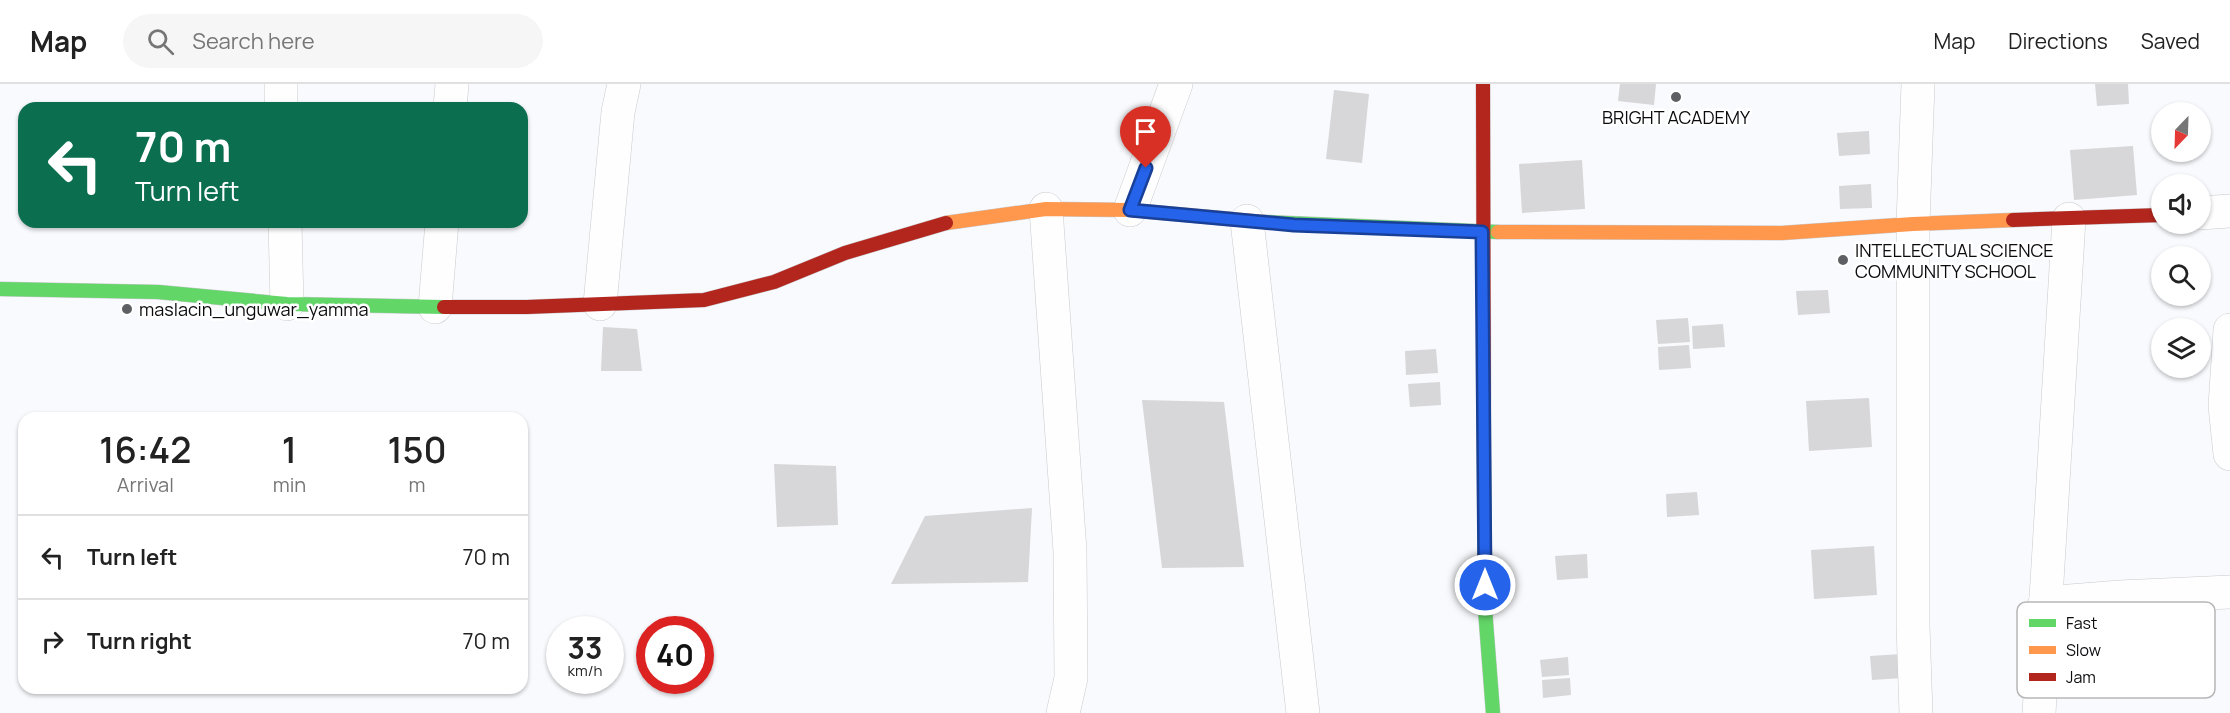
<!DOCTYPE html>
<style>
:root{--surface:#fff;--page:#f6f6f6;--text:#222;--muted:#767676;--line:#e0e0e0}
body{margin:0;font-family:Manrope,sans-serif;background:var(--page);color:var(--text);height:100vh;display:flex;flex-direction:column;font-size:22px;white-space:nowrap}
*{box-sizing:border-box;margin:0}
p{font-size:20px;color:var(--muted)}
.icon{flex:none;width:33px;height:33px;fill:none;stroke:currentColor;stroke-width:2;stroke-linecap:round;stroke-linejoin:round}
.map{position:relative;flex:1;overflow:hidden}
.side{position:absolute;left:18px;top:328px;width:510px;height:282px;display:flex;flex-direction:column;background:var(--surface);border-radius:18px;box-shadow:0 2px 4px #0004}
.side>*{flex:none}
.guide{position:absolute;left:18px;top:18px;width:510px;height:126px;border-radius:18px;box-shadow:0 2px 4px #0004;background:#0b6e4f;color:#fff;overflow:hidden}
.needle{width:39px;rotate:203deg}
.buttons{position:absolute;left:2151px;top:18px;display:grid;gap:12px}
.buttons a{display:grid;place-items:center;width:60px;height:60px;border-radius:50%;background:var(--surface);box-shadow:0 2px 4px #0004;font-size:30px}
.speed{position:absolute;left:546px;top:532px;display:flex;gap:12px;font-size:30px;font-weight:700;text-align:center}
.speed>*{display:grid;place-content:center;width:78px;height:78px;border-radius:50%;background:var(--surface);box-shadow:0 2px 4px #0004;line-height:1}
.speed small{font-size:15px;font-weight:400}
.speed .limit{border:9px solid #d22;background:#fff;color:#111}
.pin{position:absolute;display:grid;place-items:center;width:51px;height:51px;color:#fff;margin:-62px -26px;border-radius:50% 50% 50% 0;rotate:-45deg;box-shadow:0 0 6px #0007}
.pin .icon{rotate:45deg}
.me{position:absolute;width:66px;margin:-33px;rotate:0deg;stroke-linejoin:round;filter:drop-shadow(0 0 4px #0008)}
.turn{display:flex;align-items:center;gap:21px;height:126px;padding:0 18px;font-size:27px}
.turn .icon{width:78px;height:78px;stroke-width:2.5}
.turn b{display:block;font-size:42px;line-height:51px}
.eta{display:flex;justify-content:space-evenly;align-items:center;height:102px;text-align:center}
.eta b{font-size:36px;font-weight:600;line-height:42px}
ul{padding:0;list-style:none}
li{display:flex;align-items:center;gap:18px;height:84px;padding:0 18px;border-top:2px solid var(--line)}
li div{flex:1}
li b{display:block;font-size:22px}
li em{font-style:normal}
header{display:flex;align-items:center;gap:36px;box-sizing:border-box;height:84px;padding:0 30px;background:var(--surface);border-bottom:2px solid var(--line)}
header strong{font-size:28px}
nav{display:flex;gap:33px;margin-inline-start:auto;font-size:21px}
.search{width:420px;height:54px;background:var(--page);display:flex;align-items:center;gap:15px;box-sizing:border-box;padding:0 21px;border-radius:33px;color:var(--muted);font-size:22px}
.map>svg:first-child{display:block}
.building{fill:#d7d6d9}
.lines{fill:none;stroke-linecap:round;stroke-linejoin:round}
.street-casing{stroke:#c9cacd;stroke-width:34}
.fast-casing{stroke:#c9cacd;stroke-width:15}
.slow-casing{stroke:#c9cacd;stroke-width:15}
.jam-casing{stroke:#c9cacd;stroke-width:15}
.street{stroke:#fefeff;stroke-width:33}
.fast{stroke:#63d668;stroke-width:14}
.slow{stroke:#ff974d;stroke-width:14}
.jam{stroke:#b3261e;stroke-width:14}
.route-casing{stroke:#184099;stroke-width:15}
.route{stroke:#2563eb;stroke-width:10}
.poi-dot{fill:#5e5f62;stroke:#fff;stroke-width:2}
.labels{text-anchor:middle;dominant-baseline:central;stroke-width:5;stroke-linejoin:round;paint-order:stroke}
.poi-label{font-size:18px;fill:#0b0b0e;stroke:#fff;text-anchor:start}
.key{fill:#fff;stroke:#b6b6b7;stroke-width:1.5}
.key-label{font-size:16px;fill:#0b0b0e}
</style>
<header>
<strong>Map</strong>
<div class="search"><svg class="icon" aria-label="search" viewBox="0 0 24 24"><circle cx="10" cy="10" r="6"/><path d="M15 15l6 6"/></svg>Search here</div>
<nav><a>Map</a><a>Directions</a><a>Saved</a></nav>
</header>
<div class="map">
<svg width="2230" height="629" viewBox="0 0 2230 629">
<rect width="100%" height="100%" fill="#f9fafd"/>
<g class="building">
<path d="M1620,0h36l-2,21 -36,-4z"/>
<path d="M2095,0h33l1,20 -32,2z"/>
<path d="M1334,6l35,4 -7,69 -36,-4z"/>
<path d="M1869,47l1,23 -31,2 -2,-23z"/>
<path d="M2133,62l4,49 -63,5 -4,-50z"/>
<path d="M1582,76l3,49 -63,4 -3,-49z"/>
<path d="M1871,100l1,24 -32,1 -1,-23z"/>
<path d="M1828,206l2,23 -32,2 -2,-24z"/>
<path d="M1688,234l2,24 -32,2 -2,-24z"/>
<path d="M1723,240l2,23 -32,2 -1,-23z"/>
<path d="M603,243l34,2 5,42h-41z"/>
<path d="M1689,261l2,23 -32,2 -1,-23z"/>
<path d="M1436,265l2,24 -32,2 -1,-24z"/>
<path d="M1440,298l1,23 -31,2 -2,-23z"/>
<path d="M1869,314l3,49 -63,4 -3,-50z"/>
<path d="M1142,316l82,2 20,165 -82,1z"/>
<path d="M774,380l62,2 2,59 -61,2z"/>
<path d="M1697,408l2,23 -32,2 -1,-23z"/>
<path d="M1032,424l-4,74 -137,2 34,-68z"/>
<path d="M1874,462l3,49 -63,4 -3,-49z"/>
<path d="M1587,470l1,24 -31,2 -2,-24z"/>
<path d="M1902,570l1,24 -31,2 -2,-24z"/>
<path d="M1568,573l1,18 -27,2 -2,-17z"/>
<path d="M1570,594l1,17 -28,3 -1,-18z"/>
</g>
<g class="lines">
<defs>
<g id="street">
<path d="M281,0v24"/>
<path d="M450,24l2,-24"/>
<path d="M1046,125l24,342 1,127 -8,35"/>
<path d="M1130,126l46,-126"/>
<path d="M2200,129l30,-2"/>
<path d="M1247,137l56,492"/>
<path d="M285,138l2,82"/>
<path d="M600,220l18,-192 6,-28"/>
<path d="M435,223l7,-85"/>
<path d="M2230,246l-5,76 5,48"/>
<path d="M2045,519l75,-6 110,-5"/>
<path d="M1916,629l-3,-87v-402l5,-140"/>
<path d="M2039,629l30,-494"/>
</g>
<g id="fast">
<path d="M1265,138l233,10"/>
<path d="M0,205l158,3 129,12 157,3"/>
<path d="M1484,378l1,147 8,104"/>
</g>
<g id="slow">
<path d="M946,139l100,-14 84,1 135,12"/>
<path d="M1498,148l284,1 131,-9 100,-4"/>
</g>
<g id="jam">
<path d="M1483,0l1,378"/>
<path d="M2013,136l149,-5"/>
<path d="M444,223h83l177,-7 70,-18 71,-29 101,-30"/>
</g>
</defs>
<use href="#street" class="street-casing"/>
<use href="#fast" class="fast-casing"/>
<use href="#slow" class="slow-casing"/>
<use href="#jam" class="jam-casing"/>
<use href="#street" class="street"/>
<use href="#fast" class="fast"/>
<use href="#slow" class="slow"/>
<use href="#jam" class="jam"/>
</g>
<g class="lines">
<defs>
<path id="route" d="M1146,84l-16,42 164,15 188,7 3,353"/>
</defs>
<use href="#route" class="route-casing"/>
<use href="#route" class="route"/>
</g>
<g class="poi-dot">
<circle cx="1676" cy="13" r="6"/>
<circle cx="1843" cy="176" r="6"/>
<circle cx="127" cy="225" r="6"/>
</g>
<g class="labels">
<g class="poi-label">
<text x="1676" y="33" text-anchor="middle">BRIGHT ACADEMY</text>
<text x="1855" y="166">INTELLECTUAL SCIENCE<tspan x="1855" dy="21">COMMUNITY SCHOOL</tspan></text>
<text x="139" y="225">maslacin_unguwar_yamma</text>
</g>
</g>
<rect x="2017" y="518" width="198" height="96" rx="9" class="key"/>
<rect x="2029" y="535" width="27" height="8" fill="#63d668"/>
<rect x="2029" y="562" width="27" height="8" fill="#ff974d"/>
<rect x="2029" y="589" width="27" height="8" fill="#b3261e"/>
<g class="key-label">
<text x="2066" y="545">Fast</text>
<text x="2066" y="572">Slow</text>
<text x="2066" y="599">Jam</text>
</g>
</svg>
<div class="buttons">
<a><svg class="needle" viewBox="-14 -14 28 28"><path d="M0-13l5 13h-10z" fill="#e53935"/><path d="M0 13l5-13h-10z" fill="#767676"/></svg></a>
<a><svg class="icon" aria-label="sound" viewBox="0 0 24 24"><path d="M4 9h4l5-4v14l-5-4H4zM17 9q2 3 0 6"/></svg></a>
<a><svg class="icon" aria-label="search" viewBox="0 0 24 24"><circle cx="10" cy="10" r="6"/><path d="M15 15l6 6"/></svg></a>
<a><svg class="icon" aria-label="layers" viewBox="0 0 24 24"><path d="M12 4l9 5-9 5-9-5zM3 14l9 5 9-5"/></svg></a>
</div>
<div class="speed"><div>33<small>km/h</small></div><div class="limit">40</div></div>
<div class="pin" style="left:1146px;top:84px;background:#d93025"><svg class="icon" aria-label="arrive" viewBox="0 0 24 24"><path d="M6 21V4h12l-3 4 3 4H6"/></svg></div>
<svg class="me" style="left:1485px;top:501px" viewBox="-20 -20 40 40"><circle r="17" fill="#2563eb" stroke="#fff" stroke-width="3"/><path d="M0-11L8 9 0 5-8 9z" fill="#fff"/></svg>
<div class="guide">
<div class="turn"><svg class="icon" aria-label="left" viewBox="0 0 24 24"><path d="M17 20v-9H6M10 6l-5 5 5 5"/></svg><div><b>70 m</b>Turn left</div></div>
</div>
<section class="side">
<div class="eta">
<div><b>16:42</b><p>Arrival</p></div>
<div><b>1</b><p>min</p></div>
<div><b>150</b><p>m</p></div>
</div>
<ul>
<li><svg class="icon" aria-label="left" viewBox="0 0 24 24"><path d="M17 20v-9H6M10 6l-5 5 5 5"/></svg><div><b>Turn left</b></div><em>70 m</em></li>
<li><svg class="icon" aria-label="right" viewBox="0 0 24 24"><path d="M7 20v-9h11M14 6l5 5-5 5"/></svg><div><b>Turn right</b></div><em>70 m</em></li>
</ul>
</section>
</div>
